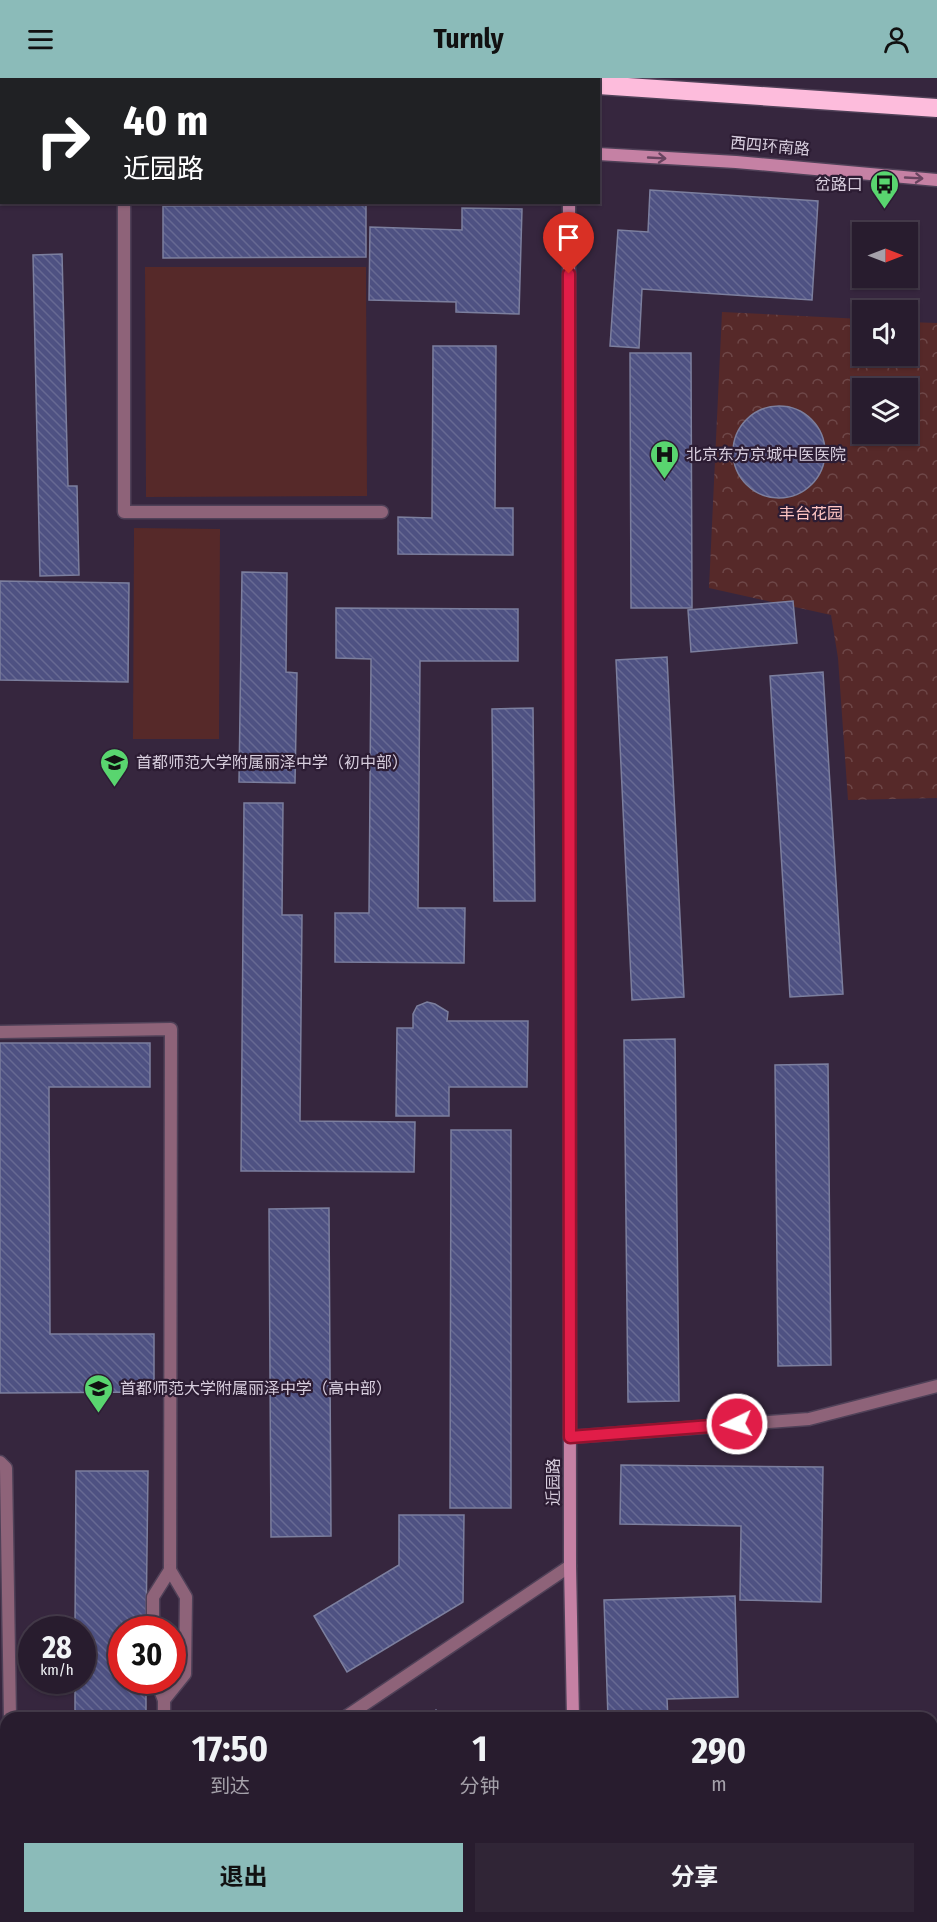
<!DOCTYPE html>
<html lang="zh">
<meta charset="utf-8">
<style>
:root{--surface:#281c2e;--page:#302536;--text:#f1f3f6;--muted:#a5a1aa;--line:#443a4a;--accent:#8bbbb9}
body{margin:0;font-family:"Fira Sans Condensed","Noto Sans SC",sans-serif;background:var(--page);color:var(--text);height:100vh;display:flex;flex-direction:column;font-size:22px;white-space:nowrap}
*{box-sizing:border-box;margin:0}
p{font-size:20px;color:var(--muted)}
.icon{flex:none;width:33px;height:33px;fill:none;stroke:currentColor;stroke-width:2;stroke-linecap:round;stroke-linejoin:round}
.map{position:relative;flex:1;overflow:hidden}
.drawer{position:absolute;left:0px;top:1634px;width:938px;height:212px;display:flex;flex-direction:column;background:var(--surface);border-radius:18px 18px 0 0;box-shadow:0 2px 4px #0004,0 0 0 2px var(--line)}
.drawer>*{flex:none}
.guide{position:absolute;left:0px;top:0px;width:600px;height:126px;box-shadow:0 2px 4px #0004,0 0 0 2px var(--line);background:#202124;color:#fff;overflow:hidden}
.needle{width:39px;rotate:90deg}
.controls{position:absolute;left:852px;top:144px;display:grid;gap:12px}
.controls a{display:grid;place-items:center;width:66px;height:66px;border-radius:0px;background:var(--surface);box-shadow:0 2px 4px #0004,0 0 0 2px var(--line);font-size:30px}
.speed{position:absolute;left:18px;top:1538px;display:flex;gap:12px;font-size:30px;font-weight:700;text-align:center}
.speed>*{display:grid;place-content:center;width:78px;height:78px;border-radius:50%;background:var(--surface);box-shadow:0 2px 4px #0004,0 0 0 2px var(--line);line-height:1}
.speed small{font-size:15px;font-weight:400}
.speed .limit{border:9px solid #d22;background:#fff;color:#111}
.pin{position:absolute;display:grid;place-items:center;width:51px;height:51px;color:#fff;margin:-62px -26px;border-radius:50% 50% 50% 0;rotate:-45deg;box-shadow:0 0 6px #0007}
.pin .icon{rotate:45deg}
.me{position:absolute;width:66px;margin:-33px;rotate:266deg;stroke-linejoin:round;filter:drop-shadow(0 0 4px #0008)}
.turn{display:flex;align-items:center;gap:21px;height:126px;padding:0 24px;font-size:27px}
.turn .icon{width:78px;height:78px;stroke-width:2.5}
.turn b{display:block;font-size:42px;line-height:51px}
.eta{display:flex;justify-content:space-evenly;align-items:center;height:102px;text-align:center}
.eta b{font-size:36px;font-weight:700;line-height:42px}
.action{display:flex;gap:12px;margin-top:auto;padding:12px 24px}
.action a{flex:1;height:69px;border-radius:0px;background:var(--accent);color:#111;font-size:24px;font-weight:700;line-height:69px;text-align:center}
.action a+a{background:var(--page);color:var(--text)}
header{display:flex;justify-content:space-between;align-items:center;height:78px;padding:0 24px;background:var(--accent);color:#111;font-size:27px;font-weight:700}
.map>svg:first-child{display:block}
.park{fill:url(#park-crowns);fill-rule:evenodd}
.pitch{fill:#562929}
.building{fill:url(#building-back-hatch);stroke:#7c7f9e;stroke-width:1.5}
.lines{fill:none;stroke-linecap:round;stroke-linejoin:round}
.street-casing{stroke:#504158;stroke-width:15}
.secondary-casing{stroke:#504158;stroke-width:15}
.highway-casing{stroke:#504158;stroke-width:21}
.street{stroke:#8e6379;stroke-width:12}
.secondary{stroke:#c581a4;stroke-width:12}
.highway{stroke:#fdbcdc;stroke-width:18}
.highway-bridge-casing{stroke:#504158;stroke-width:21;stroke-linecap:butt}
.highway-bridge{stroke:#fdbcdc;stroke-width:18}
.oneway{stroke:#694460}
.route-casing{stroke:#92132f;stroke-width:15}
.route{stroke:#e11d48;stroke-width:10}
.labels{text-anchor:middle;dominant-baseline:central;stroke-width:4.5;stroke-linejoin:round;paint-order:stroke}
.street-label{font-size:16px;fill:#d8cede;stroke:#2c1c33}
.poi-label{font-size:16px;fill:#d8cede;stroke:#2c1c33;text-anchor:start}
.park-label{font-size:16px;fill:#ffc5c3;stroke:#2c1c33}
</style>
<header><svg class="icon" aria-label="menu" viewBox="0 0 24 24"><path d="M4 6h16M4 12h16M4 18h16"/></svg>Turnly<svg class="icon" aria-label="person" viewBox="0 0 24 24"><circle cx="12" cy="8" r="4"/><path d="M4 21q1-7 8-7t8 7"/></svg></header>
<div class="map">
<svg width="937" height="1844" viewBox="0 0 937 1844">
<defs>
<pattern id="park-crowns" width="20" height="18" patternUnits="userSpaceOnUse" patternTransform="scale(1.5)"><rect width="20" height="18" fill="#562929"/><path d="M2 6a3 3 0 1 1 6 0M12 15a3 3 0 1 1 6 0" fill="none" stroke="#6e4748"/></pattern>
<pattern id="building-back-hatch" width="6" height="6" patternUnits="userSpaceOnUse" patternTransform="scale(1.5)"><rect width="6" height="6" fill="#4e5182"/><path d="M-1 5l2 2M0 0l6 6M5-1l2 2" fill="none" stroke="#676993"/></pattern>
</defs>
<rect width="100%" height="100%" fill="#36263e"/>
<path class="park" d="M722,234l140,7v37h46v-34l29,1v475l-89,2 -10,-142 -7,-43 -122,-27zM862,310h46v46h-46z"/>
<g class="pitch">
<path d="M145,189h221l1,229 -221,1z"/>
<path d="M134,450l86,1 -1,210h-86z"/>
</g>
<g class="building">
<path d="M650,112l168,11 -6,99 -170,-11 -3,59 -29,-2 8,-116 30,2z"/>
<path d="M366,127v52l-203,1v-52z"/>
<path d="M462,130l60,1 -3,105 -63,-2v-10l-87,-2 1,-73 92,3z"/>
<path d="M62,176l6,232h9l2,89 -39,1 -7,-321z"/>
<path d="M433,268h63l-1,162h18v47l-115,-1v-37l34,1z"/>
<path d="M630,275h61l1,255h-61z"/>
<circle cx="779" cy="374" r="46"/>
<path d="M242,494l45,1 -1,99 11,1 -2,110 -56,-1z"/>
<path d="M0,503l129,2 -1,99 -128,-2z"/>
<path d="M793,523l4,42 -106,9 -3,-42z"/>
<path d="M336,530l182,1v52h-98l-2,247h47l-1,55 -129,-1v-49h34l2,-254 -35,-1z"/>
<path d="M667,579l17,340 -52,3 -16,-340z"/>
<path d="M823,594l20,322 -53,3 -20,-321z"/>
<path d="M533,630l2,193h-41l-2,-192z"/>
<path d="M244,725h39l-1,112h20l-2,206 115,1 -1,50 -173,-1z"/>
<path d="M427,924l8,2 13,8 -1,9h81l-1,66h-78v29h-53l1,-88h16v-14l4,-8z"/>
<path d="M675,961l4,362 -51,1 -4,-362z"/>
<path d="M0,965h150v44h-101l1,247h104v58l-154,1z"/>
<path d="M828,986l3,301 -53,1 -3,-301z"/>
<path d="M451,1052h60v378h-61z"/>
<path d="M329,1130l2,328 -60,1 -2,-328z"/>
<path d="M621,1387l202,2 -2,135 -81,-2 1,-74 -121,-2z"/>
<path d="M76,1393h72l-2,158h-24v51h24v38h-71v-38h7v-51h-7z"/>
<path d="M399,1437h65l-1,87 -116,70 -33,-56 85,-51z"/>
<path d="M735,1518l3,101 -71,2 1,19h-60l-4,-118z"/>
<path d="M436,1632l8,8h-17z"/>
<path d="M932,1676h5v168h-207l1,-5h201z"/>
<rect x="0" y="1686" width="6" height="83"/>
<rect x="336" y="1839" width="99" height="5"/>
</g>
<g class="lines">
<defs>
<g id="street">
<path d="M570,2v-2"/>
<path d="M124,124v310h258"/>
<path d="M0,954l171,-3 -1,541 -17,27v32"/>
<path d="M570,1359l239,-18 128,-33"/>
<path d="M0,1384l6,6 4,250"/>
<path d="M156,1602l8,20 21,-26 1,-77 -16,-27"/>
<path d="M164,1640v-18"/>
<path d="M344,1640l226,-152"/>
</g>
<g id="secondary">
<path d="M0,25h2"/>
<path d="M598,76l138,8 201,18"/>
<path d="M569,124l1,1364 3,152"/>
<path d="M577,1839v5"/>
</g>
<path id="highway" d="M501,0l22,2"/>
</defs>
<use href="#street" class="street-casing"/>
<use href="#secondary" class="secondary-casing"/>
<use href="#highway" class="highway-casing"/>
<use href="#street" class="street"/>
<use href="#secondary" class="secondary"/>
<use href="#highway" class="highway"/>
<defs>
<path id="highway-bridge" d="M598,7l339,23"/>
</defs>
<use href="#highway-bridge" class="highway-bridge-casing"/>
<use href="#highway-bridge" class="highway-bridge"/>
</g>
<defs><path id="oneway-shaft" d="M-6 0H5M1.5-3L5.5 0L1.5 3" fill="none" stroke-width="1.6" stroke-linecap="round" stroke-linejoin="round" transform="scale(1.5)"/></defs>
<g class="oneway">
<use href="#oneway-shaft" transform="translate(657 80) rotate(3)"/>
<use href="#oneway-shaft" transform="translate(914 100) rotate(3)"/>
</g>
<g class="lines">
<defs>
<path id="route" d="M569,196l1,1163 167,-13"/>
</defs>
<use href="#route" class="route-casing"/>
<use href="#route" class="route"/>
</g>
<defs>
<symbol id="bus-pin" viewBox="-11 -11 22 30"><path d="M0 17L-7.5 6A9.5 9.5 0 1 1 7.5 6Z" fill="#59d56f" stroke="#2c1c33"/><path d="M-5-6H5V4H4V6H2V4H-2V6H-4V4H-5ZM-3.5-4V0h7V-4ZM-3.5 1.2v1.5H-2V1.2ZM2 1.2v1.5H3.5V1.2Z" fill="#111"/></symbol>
<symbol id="hospital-pin" viewBox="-11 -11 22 30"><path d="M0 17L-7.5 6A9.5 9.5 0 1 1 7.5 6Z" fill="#59d56f" stroke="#2c1c33"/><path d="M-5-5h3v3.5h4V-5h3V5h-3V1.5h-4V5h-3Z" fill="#111"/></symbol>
<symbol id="school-pin" viewBox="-11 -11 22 30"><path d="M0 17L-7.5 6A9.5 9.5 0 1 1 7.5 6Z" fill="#59d56f" stroke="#2c1c33"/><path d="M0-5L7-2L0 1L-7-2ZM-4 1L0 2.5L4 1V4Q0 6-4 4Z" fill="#111"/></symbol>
</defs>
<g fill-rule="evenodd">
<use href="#bus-pin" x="868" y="90" width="33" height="45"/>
<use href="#hospital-pin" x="648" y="360" width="33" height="45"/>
<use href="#school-pin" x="98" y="668" width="33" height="45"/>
<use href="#school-pin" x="82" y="1294" width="33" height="45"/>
</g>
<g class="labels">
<g class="street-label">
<text transform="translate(770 68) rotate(5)">西四环南路</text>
<text transform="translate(553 1404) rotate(-90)">近园路</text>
</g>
<g class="poi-label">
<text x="863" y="106" text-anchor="end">岔路口</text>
<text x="686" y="376">北京东方京城中医医院</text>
<text x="136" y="684">首都师范大学附属丽泽中学（初中部）</text>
<text x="120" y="1310">首都师范大学附属丽泽中学（高中部）</text>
</g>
<g class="park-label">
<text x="811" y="435">丰台花园</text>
</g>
</g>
</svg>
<div class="controls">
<a><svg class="needle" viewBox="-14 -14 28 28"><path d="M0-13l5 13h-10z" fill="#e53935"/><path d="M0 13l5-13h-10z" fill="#a5a1aa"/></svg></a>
<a><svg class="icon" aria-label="sound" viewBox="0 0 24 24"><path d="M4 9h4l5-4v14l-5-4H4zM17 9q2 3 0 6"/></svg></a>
<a><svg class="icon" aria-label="layers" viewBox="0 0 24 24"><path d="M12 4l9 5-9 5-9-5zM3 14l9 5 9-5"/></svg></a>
</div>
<div class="speed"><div>28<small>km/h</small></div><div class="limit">30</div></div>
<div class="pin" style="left:569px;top:196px;background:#d93025"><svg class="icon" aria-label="arrive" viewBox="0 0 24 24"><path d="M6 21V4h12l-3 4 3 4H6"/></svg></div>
<svg class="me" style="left:737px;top:1346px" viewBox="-20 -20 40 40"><circle r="17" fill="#e11d48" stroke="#fff" stroke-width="3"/><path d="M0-11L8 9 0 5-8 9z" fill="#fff"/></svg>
<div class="guide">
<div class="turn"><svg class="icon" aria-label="right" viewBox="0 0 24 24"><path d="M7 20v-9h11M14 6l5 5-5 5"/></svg><div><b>40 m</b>近园路</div></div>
</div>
<section class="drawer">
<div class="eta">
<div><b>17:50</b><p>到达</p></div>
<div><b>1</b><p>分钟</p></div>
<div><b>290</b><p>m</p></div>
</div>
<div class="action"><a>退出</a><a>分享</a></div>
</section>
</div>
